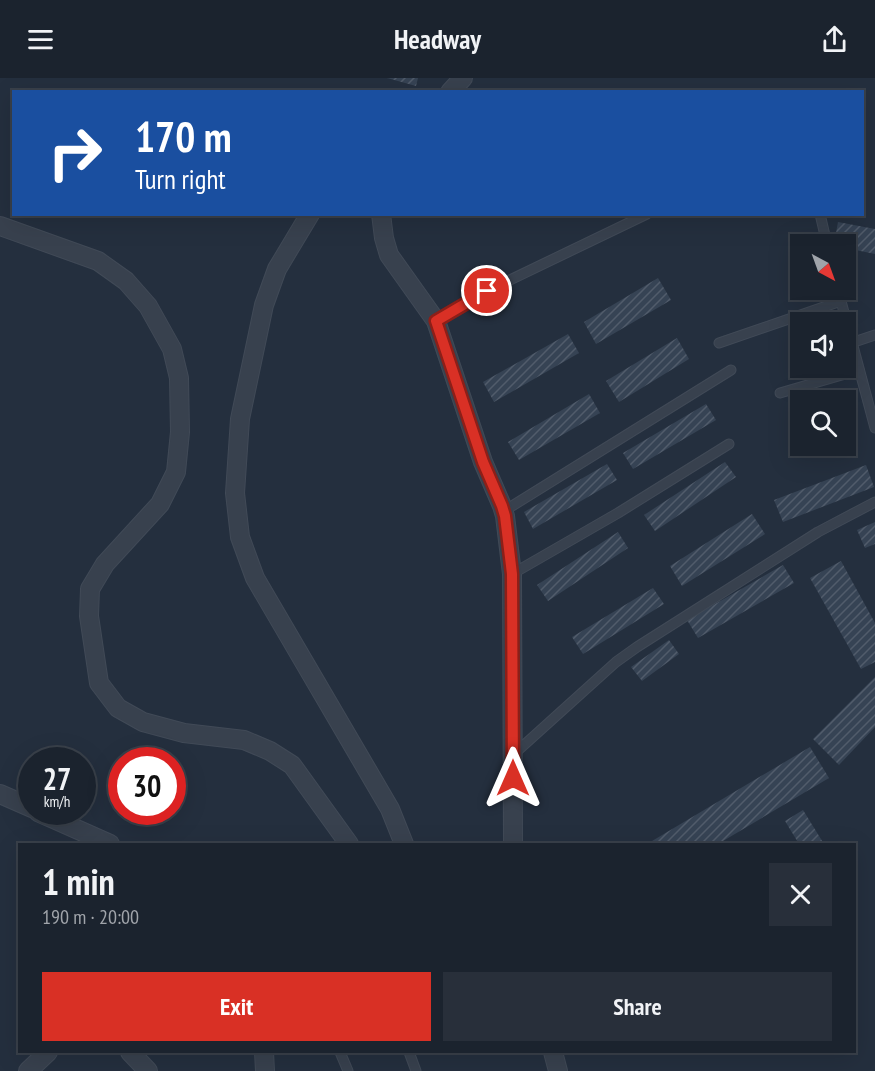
<!DOCTYPE html>
<meta charset="utf-8">
<style>
:root{--surface:#1b232e;--page:#282f3a;--text:#f1f3f6;--muted:#a0a4aa;--line:#39404a;--accent:#d93025}
body{margin:0;font-family:"PT Sans Narrow",sans-serif;background:var(--page);color:var(--text);height:100vh;display:flex;flex-direction:column;font-size:22px;white-space:nowrap}
*{box-sizing:border-box;margin:0}
p{font-size:20px;color:var(--muted)}
.icon{flex:none;width:33px;height:33px;fill:none;stroke:currentColor;stroke-width:2;stroke-linecap:round;stroke-linejoin:round}
.map{position:relative;flex:1;overflow:hidden}
.drawer{position:absolute;left:18px;top:765px;width:838px;height:210px;display:flex;flex-direction:column;background:var(--surface);border-radius:0px;box-shadow:0 6px 24px #0002,0 0 0 2px var(--line)}
.drawer>*{flex:none}
.top-card{position:absolute;left:12px;top:12px;width:852px;height:126px;border-radius:0px;box-shadow:0 6px 24px #0002,0 0 0 2px var(--line);background:#1a4fa0;color:#fff;overflow:hidden}
.needle{width:39px;rotate:139deg}
.fabs{position:absolute;left:790px;top:156px;display:grid;gap:12px}
.fabs a{display:grid;place-items:center;width:66px;height:66px;border-radius:0px;background:var(--surface);box-shadow:0 6px 24px #0002,0 0 0 2px var(--line);font-size:30px}
.speed{position:absolute;left:18px;top:669px;display:flex;gap:12px;font-size:30px;font-weight:700;text-align:center}
.speed>*{display:grid;place-content:center;width:78px;height:78px;border-radius:50%;background:var(--surface);box-shadow:0 6px 24px #0002,0 0 0 2px var(--line);line-height:1}
.speed small{font-size:15px;font-weight:400}
.speed .limit{border:9px solid #d22;background:#fff;color:#111}
.pin{position:absolute;display:grid;place-items:center;width:51px;height:51px;color:#fff;margin:-26px;border:3px solid #fff;border-radius:50%;box-shadow:0 2px 6px #0007}
.me{position:absolute;width:66px;margin:-33px;rotate:0deg;stroke-linejoin:round;filter:drop-shadow(0 0 4px #0008)}
.turn{display:flex;align-items:center;gap:21px;height:126px;padding:0 24px;font-size:27px}
.turn .icon{width:78px;height:78px;stroke-width:2.5}
.turn b{display:block;font-size:42px;line-height:51px}
.round{display:grid;place-items:center;flex:none;width:63px;height:63px;border-radius:0px;background:var(--page)}
.summary{display:flex;align-items:center;justify-content:space-between;height:102px;padding:0 24px}
h1{font-size:36px;font-weight:800;line-height:45px}
.button{display:flex;gap:12px;margin-top:auto;padding:12px 24px}
.button a{flex:1;height:69px;border-radius:0px;background:var(--accent);color:#fff;font-size:24px;font-weight:800;line-height:69px;text-align:center}
.button a+a{background:var(--page);color:var(--text)}
header{display:flex;justify-content:space-between;align-items:center;height:78px;padding:0 24px;background:var(--surface);font-size:27px;font-weight:800}
.map>svg:first-child{display:block}
.building{fill:url(#building-hatch)}
.lines{fill:none;stroke-linecap:round;stroke-linejoin:round}
.service-casing{stroke:#414a57;stroke-width:11}
.minor-casing{stroke:#414a57;stroke-width:20}
.service{stroke:#38414e;stroke-width:9}
.minor{stroke:#38414e;stroke-width:18}
.route-casing{stroke:#8d1f18;stroke-width:15}
.route{stroke:#d93025;stroke-width:10}
</style>
<header><svg class="icon" aria-label="menu" viewBox="0 0 24 24"><path d="M4 6h16M4 12h16M4 18h16"/></svg>Headway<svg class="icon" aria-label="share" viewBox="0 0 24 24"><path d="M12 15V3M7 8l5-5 5 5M5 13v7h14v-7"/></svg></header>
<div class="map">
<svg width="875" height="993" viewBox="0 0 875 993">
<defs>
<pattern id="building-hatch" width="6" height="6" patternUnits="userSpaceOnUse" patternTransform="scale(1.5)"><rect width="6" height="6" fill="#364354"/><path d="M-1 1l2-2M0 6l6-6M5 7l2-2" fill="none" stroke="#515c6b"/></pattern>
</defs>
<rect width="100%" height="100%" fill="#242f3e"/>
<g class="building">
<path d="M387,0h31l-2,8z"/>
<path d="M838,144l37,7v25l-29,-6v-4h-12z"/>
<path d="M658,200l13,22 -75,44 -12,-22z"/>
<path d="M568,256l11,19 -85,49 -11,-20z"/>
<path d="M677,260l12,21 -70,43 -13,-21z"/>
<path d="M589,316l11,19 -81,47 -11,-18z"/>
<path d="M706,326l10,16 -83,49 -10,-16z"/>
<path d="M725,384l11,15 -81,54 -11,-16z"/>
<path d="M607,386l10,16 -84,49 -9,-17z"/>
<path d="M866,387l8,22 -91,35 -9,-22z"/>
<path d="M752,436l13,20 -83,52 -12,-20z"/>
<path d="M875,444v22l-10,4 -8,-18z"/>
<path d="M618,454l10,16 -80,53 -11,-16z"/>
<path d="M841,483l34,62v39l-14,7 -51,-91z"/>
<path d="M783,487l11,18 -96,55 -11,-18z"/>
<path d="M653,510l11,16 -81,50 -11,-17z"/>
<path d="M669,562l10,14 -37,27 -11,-14z"/>
<path d="M875,599v50l-36,38 -26,-26z"/>
<path d="M810,669l19,31 -111,66h-71z"/>
<path d="M803,732l21,34h-25l-14,-23z"/>
</g>
<g class="lines">
<defs>
<g id="service">
<path d="M820,136l7,30"/>
<path d="M838,212l37,138"/>
<path d="M436,243l51,-30 160,-77"/>
<path d="M719,265l122,-42"/>
<path d="M851,265l24,-8"/>
<path d="M780,315l79,-23"/>
<path d="M504,433l227,-141"/>
<path d="M512,496l106,-61 111,-69"/>
<path d="M514,676l102,-92 21,-15 181,-115 57,-30"/>
<path d="M340,974l8,19"/>
<path d="M409,974l7,19"/>
</g>
<g id="minor">
<path d="M450,14l13,-14"/>
<path d="M310,136l-33,55 -13,36 -24,114 -5,74 5,44 15,41 135,231 14,35"/>
<path d="M381,136l3,24 5,17 47,66 47,141 19,44 3,10 7,58 1,270"/>
<path d="M0,148l98,35 28,20 22,25 24,43 7,29 1,54 -4,40 -16,32 -55,60 -15,25 -1,27 10,67 19,25 25,14 41,11 60,7 26,11 22,14 57,79"/>
<path d="M0,716l32,14"/>
<path d="M38,734l72,32"/>
<path d="M130,974l18,19"/>
<path d="M264,974l1,19"/>
<path d="M553,974l5,19"/>
<path d="M28,993l20,-19"/>
</g>
</defs>
<use href="#service" class="service-casing"/>
<use href="#minor" class="minor-casing"/>
<use href="#service" class="service"/>
<use href="#minor" class="minor"/>
</g>
<g class="lines">
<defs>
<path id="route" d="M487,213l-51,30 47,141 19,44 3,10 7,58 1,204"/>
</defs>
<use href="#route" class="route-casing"/>
<use href="#route" class="route"/>
</g>
</svg>
<div class="fabs">
<a><svg class="needle" viewBox="-14 -14 28 28"><path d="M0-13l5 13h-10z" fill="#e53935"/><path d="M0 13l5-13h-10z" fill="#a0a4aa"/></svg></a>
<a><svg class="icon" aria-label="sound" viewBox="0 0 24 24"><path d="M4 9h4l5-4v14l-5-4H4zM17 9q2 3 0 6"/></svg></a>
<a><svg class="icon" aria-label="search" viewBox="0 0 24 24"><circle cx="10" cy="10" r="6"/><path d="M15 15l6 6"/></svg></a>
</div>
<div class="speed"><div>27<small>km/h</small></div><div class="limit">30</div></div>
<div class="pin" style="left:487px;top:213px;background:#d93025"><svg class="icon" aria-label="arrive" viewBox="0 0 24 24"><path d="M6 21V4h12l-3 4 3 4H6"/></svg></div>
<svg class="me" style="left:513px;top:700px" viewBox="-20 -20 40 40"><path d="M0-17L14 15 0 8-14 15z" fill="#d93025" stroke="#fff" stroke-width="4"/></svg>
<div class="top-card">
<div class="turn"><svg class="icon" aria-label="right" viewBox="0 0 24 24"><path d="M7 20v-9h11M14 6l5 5-5 5"/></svg><div><b>170 m</b>Turn right</div></div>
</div>
<section class="drawer">
<div class="summary"><div><h1>1 min</h1><p>190 m · 20:00</p></div><a class="round"><svg class="icon" aria-label="close" viewBox="0 0 24 24"><path d="M6 6l12 12M18 6L6 18"/></svg></a></div>
<div class="button"><a>Exit</a><a>Share</a></div>
</section>
</div>
